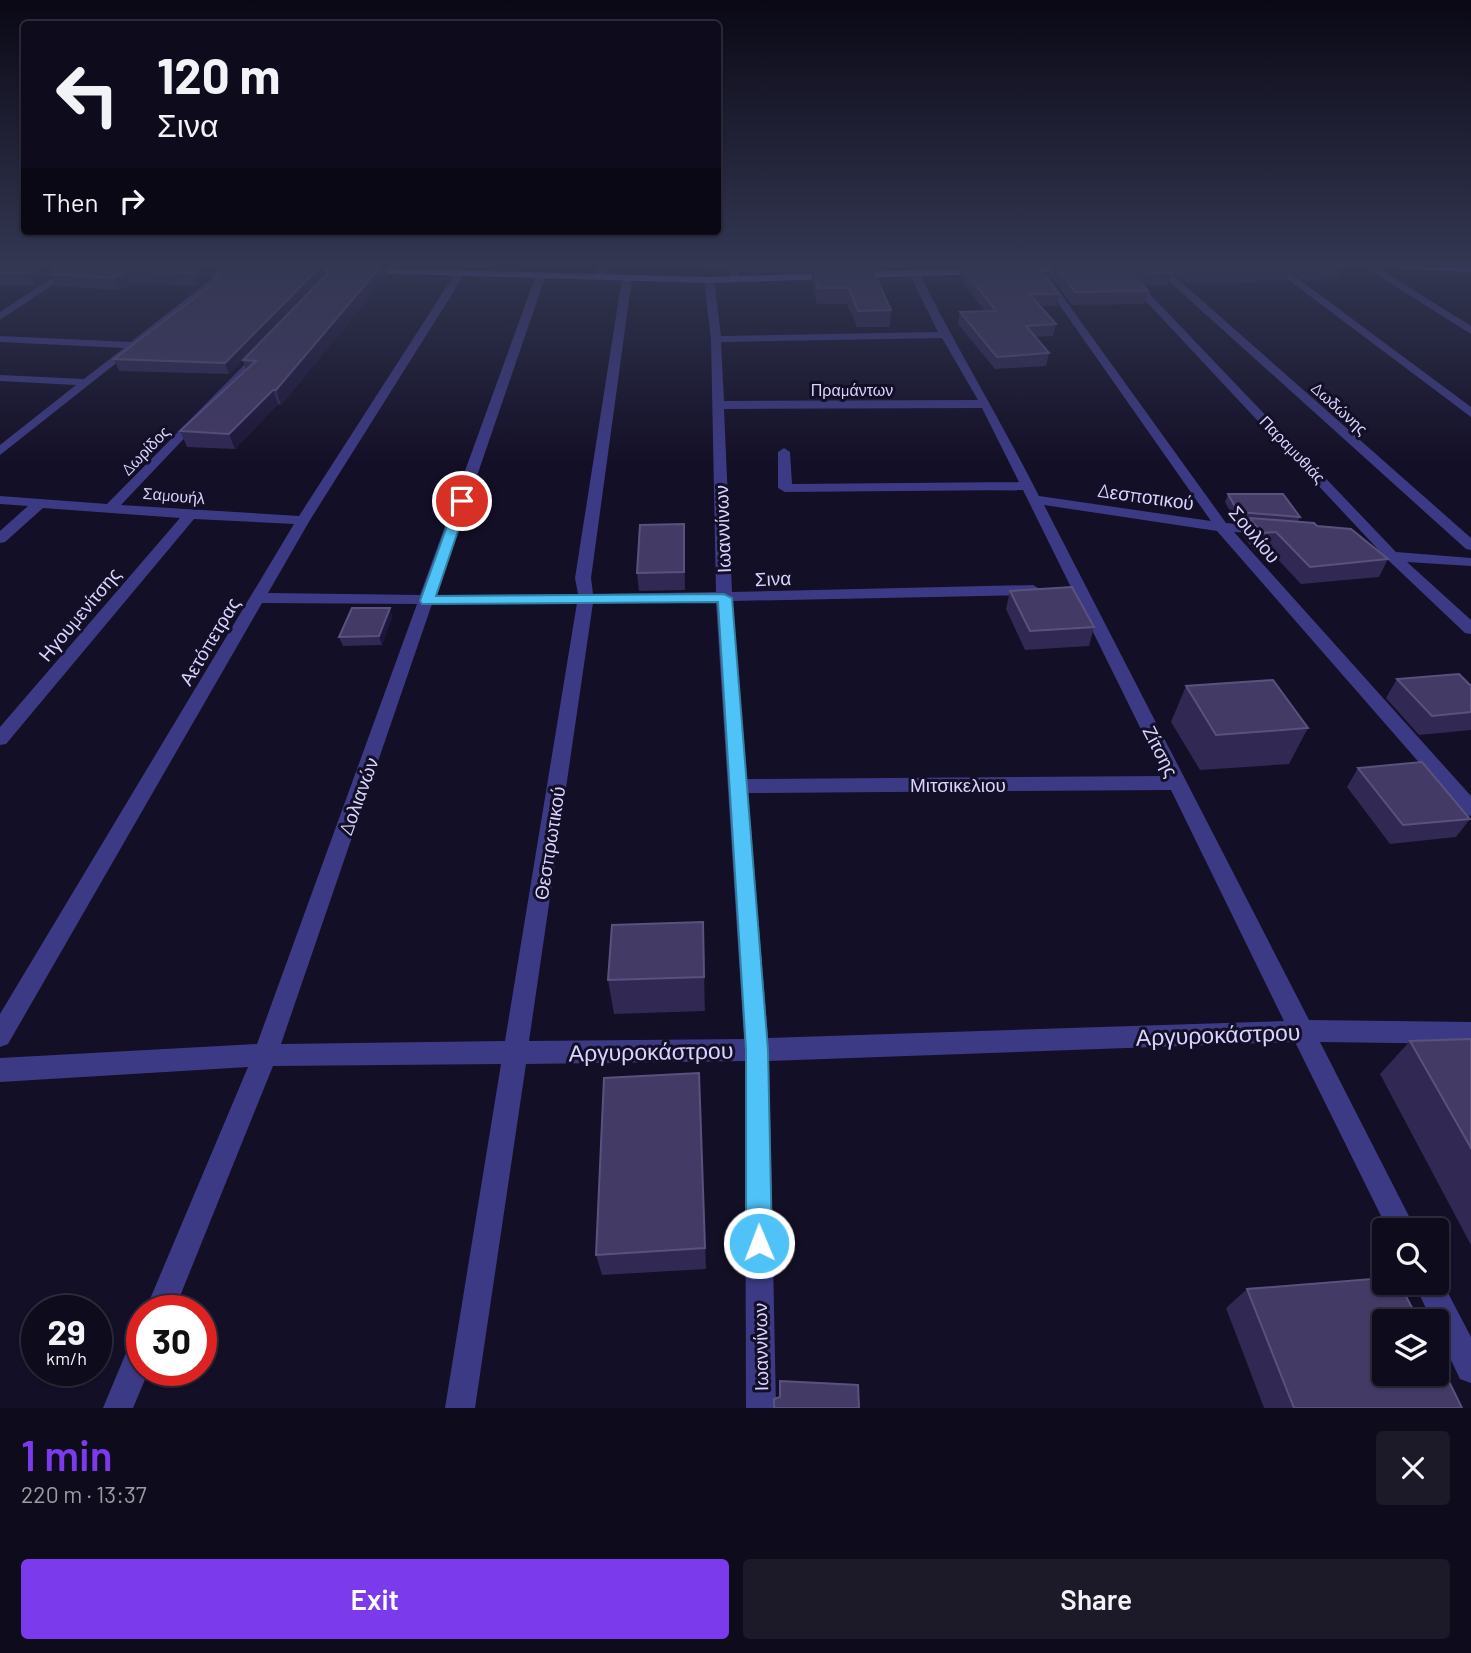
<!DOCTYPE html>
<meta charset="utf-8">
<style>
:root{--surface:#0e0b1c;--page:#1c1929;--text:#f1f3f6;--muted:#9b9ba3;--line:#2e2b3b;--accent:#7c3aed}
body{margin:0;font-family:Barlow,sans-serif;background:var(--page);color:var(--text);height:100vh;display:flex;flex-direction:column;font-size:26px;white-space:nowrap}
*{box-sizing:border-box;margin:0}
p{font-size:23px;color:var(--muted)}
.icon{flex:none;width:38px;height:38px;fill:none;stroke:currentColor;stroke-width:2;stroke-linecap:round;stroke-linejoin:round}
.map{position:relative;height:1408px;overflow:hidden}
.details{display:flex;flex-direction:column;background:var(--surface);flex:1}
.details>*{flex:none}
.hud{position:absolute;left:21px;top:21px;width:700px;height:214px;border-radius:7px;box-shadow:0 2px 5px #0004,0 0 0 2px var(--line);background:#0e0b1c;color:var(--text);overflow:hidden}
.buttons{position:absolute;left:1372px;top:1218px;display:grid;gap:14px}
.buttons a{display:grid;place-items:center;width:77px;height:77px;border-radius:7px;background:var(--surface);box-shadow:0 2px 5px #0004,0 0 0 2px var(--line);font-size:35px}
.speed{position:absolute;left:21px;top:1295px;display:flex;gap:14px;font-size:35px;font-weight:700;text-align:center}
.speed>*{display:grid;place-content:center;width:91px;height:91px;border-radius:50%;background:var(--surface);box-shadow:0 2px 5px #0004,0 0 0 2px var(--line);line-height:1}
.speed small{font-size:18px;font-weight:400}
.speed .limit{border:10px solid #d22;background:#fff;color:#111}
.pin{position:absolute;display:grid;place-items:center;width:60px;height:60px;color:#fff;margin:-30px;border:4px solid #fff;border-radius:50%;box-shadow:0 2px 7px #0007}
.me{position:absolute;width:77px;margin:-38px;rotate:359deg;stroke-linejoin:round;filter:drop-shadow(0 0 5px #0008)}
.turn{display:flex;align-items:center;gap:24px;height:147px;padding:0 21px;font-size:32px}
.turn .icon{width:91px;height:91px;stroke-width:2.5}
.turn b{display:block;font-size:49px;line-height:60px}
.then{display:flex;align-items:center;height:66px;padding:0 21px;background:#0003;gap:14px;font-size:26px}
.round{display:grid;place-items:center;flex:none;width:74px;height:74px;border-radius:7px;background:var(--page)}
.overview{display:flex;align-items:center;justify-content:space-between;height:119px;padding:0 21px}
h1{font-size:42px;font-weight:600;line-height:52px;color:var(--accent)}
.action{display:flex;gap:14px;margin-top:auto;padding:14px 21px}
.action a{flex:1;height:80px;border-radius:7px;background:var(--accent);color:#fff;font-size:28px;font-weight:600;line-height:80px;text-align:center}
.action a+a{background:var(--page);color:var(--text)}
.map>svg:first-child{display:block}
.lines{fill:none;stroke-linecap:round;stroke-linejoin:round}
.street{fill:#3d3a85;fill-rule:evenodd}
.secondary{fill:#6f6bff;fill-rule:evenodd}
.wall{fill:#312854}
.shaded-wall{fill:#1d163a}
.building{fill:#433a66;stroke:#5a527e;stroke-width:2}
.route{fill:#4fc3f7;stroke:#337fa1;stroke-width:2}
.labels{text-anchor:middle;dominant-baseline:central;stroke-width:6;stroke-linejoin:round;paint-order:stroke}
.far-street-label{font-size:16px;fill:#d9d4ff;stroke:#130f26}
.street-label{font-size:19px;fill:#d9d4ff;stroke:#130f26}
.near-street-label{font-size:23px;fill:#d9d4ff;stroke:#130f26}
</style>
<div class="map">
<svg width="1471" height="1408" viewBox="0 0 1471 1408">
<rect width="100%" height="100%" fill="#130f26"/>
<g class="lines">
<g class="street">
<path d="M70,266h11l-81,54v-8z"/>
<path d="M228,266h11l-239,189v-10l76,-60 -76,-4v-6l84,4 40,-31 -124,-6v-6l131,6z"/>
<path d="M598,266h10l-5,13 -8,-2z"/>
<path d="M730,266h10l-3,16 -8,-2z"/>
<path d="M1026,266h11l11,10 178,247 45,4 2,3 -7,4 -32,-2 237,264v20l-7,-2 -247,-283 -173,-26 265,515 162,2v22l-151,-2 96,188h-28l-93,-188 -526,19 7,347h-30l-1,-347 -219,3 -51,344h-30l56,-344 -228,2 -99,245h-29l103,-244 -248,15v-24l257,-14 160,-440 -155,-1 -254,441 -8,3v-33l294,-490 -100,-5 -188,225 -6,1v-18l180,-209 -137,-10 -38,34 -5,1v-12l28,-25 -28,-2v-8l107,8 154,-156 4,1v4l-144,152 178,11 157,-244 5,-3 5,3 -156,248 -42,73 152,2 116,-320 5,-3 5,3 -110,320 142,-1 -3,-16 47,-300 5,-3 5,3 -41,300 2,16 123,-2 -5,-253 -7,-59 5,-3 5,3 7,56 217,-4 -28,-57 5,-3 5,3c38,75 81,146 119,221l172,25 -169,-241zM942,338l36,62 -254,1 -3,-59zM982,408l37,74 -227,2 -2,-32 -6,-4 -6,4v36l7,4 238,-2 141,286 -417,3 -15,-178 301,-6 8,-5 -8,-5 -301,7 -8,-183zM716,602l28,437 -215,2 64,-438zM577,603l-72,438 -224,3 151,-440zM1171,790l113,231 -516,17 -20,-245z"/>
<path d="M1113,266h10l273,286 75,6v8l-64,-4 64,58v14l-6,-1 -78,-74z"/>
<path d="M1152,266h11l308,272v12l-5,-1z"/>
<path d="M1270,266h11l190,141v10z"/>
<path d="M1363,266h12l96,60v8z"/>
<path d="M1437,1272l34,65v46l-11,-4 -23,-48v-10h-5l-18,-38h23z"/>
<path d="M142,1337v33h7l-16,38h-30l28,-67z"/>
</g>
<g class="secondary">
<path d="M299,266l410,11 275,-9 5,3 -5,3 -275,9 -407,-12 -3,-1z"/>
<path d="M1038,266h67l-5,3 -85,4 -5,-3 5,-3z"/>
<path d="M1397,266h74v6l-69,-3z"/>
</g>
</g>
<g class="wall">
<path d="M0,266h224l-25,20 -68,-3 -10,7 -66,-4 -5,-10 -15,10 -35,-1z"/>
<path d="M411,266h54v1z"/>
<path d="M616,266h112l-1,5 -111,-3z"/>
<path d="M741,266h130l20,44 -1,17h-33l-10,-23h-30l-5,-21v-12l-65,3 -5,-3z"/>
<path d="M960,266l99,28 -2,12h-17l16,18 -3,12 -18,1 14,16 -3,13 -51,3 -37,-45 2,-12 25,-1 -26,-34z"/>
<path d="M1051,266h74l23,25 -4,13 -72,1 -23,-31z"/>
<path d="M1127,266h39l7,6 -4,13 -23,1z"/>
<path d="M1167,266h176l-5,13 -34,1 -14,-11 -5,12 -97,3z"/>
<path d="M326,274l-97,100 -110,-3 -5,-12 101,-77 -1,-6z"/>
<path d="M387,276l-106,129 -3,-1 -43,45 -48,-2 -7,-16 66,-61 -3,-10z"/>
<path d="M1228,494l72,23 -2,5 19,4 71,33 -9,18 -78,7 -32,-34 -14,1 -13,-16 5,-13 -12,-1 -10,-19z"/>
<path d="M684,524l1,66 -46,1 -2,-18z"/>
<path d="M1010,591l84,36 -5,19 -64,4 -19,-41z"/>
<path d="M390,608l2,9 -10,28 -39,1 -4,-9z"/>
<path d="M1397,679l74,7v44l-52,5 -33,-37z"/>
<path d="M1186,686l122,42 -19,36 -89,6 -29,-48z"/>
<path d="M1358,768l112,51 -14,18 -66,7 -43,-57z"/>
<path d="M703,922l2,89 -91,3 -6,-34z"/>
<path d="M1471,1039v206l-91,-171 30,-33z"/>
<path d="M699,1073l7,196 -104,6 -6,-20z"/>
<path d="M1247,1289l215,119h-198l-38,-100z"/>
</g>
<g class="shaded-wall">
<path d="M41,266h24l-16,8 1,2 -15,10 -6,-13z"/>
<path d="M203,266h21l-25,20 -5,-13z"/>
<path d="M321,266h3l2,8 -97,100 -4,-11z"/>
<path d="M381,266h4l2,10 -106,129 -5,-15z"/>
<path d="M126,271l5,12 -10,7 -6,-12z"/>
<path d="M273,390l5,14 -43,45 -6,-15z"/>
<path d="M390,608l2,9 -10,28 -3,-9z"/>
<path d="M703,922l2,35v54l-1,-34z"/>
</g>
<g class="building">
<path d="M0,266h41l-12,7h-29z"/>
<path d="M62,266h141l-9,7 -68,-2 -11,7 -66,-4z"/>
<path d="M227,266h94l-96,97 -111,-4 104,-79 -4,-1 4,-3h-4z"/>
<path d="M335,266h46l-105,124h-3l-44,44 -49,-3 76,-70 -13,-1z"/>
<path d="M842,266h29l20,44 -33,1 -9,-23h-31l-5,-21z"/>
<path d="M961,266h75l23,28h-30l27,30 -30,2 23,27 -52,4 -37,-45 36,-1z"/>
<path d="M1056,266h69l23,25 -73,1z"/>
<path d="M1142,266h24l7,6 -24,1z"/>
<path d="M1185,266h102l3,2 -98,4z"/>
<path d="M1307,266h36l-34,1z"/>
<path d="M1228,494h55l17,23 -62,-5z"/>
<path d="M1249,518l65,5 3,3 34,3 37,30 -78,8 -34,-35 -14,1z"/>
<path d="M684,524v48l-47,1 3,-48z"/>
<path d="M1072,587l22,40 -64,4 -20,-40z"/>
<path d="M352,608h38l-11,28 -40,1z"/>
<path d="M1459,674l12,12v26l-39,4 -35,-37z"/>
<path d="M1273,680l35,48 -92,7 -30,-49z"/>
<path d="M1422,762l48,57 -67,6 -45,-57z"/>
<path d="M703,922l1,55 -96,3 4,-55z"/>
<path d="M1471,1039v109l-61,-107z"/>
<path d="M699,1073l6,175 -109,7 8,-177z"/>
<path d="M1384,1278v5h15l20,38h-35v53h53v-17l25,51h-168l-47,-119z"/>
<path d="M780,1381l78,4 1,23h-85v-9l6,-2z"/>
</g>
<linearGradient id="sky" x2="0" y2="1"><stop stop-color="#0a0815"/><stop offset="0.57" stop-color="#333752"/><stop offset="1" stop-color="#333752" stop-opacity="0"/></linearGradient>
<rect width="1471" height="463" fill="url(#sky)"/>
<path class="route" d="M462,497l6,4 -32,95 288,-2 8,4 36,452 4,193 -4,9 -9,3 -9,-3 -4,-9v-193l-28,-448 -296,2 -2,-3 36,-100z"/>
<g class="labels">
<g class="far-street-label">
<text x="852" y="389">Πραμάντων</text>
<text transform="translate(1340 408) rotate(42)">Δωδώνης</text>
<text transform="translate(1293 449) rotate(46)">Παραμυθιάς</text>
<text transform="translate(145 450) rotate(-46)">Δωρίδος</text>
<text transform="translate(174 495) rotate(5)">Σαμουήλ</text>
</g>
<g class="street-label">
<text transform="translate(1146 496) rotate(8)">Δεσποτικού</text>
<text transform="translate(722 529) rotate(-92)">Ιωαννίνων</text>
<text transform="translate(1255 534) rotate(50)">Σουλίου</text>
<text transform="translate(773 578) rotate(-2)">Σινα</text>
<text transform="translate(79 614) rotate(-50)">Ηγουμενίτσης</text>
<text transform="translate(209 641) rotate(-59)">Αετόπετρας</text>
<text transform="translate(1161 751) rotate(63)">Ζίτσης</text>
<text x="958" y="784">Μιτσικελιου</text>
<text transform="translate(358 796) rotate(-70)">Δολιανών</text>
<text transform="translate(549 843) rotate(-81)">Θεσπρωτικού</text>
<text transform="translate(760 1347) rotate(-91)">Ιωαννίνων</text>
</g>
<g class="near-street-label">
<text transform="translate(1218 1034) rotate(-2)">Αργυροκάστρου</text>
<text transform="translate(651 1051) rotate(-1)">Αργυροκάστρου</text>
</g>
</g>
</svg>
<div class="buttons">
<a><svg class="icon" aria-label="search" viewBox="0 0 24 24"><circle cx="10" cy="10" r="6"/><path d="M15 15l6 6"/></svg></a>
<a><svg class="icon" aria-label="layers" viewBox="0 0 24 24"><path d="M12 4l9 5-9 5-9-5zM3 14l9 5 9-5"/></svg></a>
</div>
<div class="speed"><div>29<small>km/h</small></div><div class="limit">30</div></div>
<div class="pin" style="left:462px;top:501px;background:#d93025"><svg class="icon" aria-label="arrive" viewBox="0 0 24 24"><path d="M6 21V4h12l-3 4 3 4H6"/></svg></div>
<svg class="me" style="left:759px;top:1243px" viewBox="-20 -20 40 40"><circle r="17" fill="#4fc3f7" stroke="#fff" stroke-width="3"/><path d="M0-11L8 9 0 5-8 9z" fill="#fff"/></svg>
<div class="hud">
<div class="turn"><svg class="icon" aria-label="left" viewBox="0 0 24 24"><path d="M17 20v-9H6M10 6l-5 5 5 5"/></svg><div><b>120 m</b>Σινα</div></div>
<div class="then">Then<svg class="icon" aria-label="right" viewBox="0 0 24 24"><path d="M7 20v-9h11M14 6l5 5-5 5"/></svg></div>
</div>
</div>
<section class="details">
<div class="overview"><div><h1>1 min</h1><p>220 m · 13:37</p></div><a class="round"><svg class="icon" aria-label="close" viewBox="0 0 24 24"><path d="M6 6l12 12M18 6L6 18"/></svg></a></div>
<div class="action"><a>Exit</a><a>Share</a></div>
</section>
